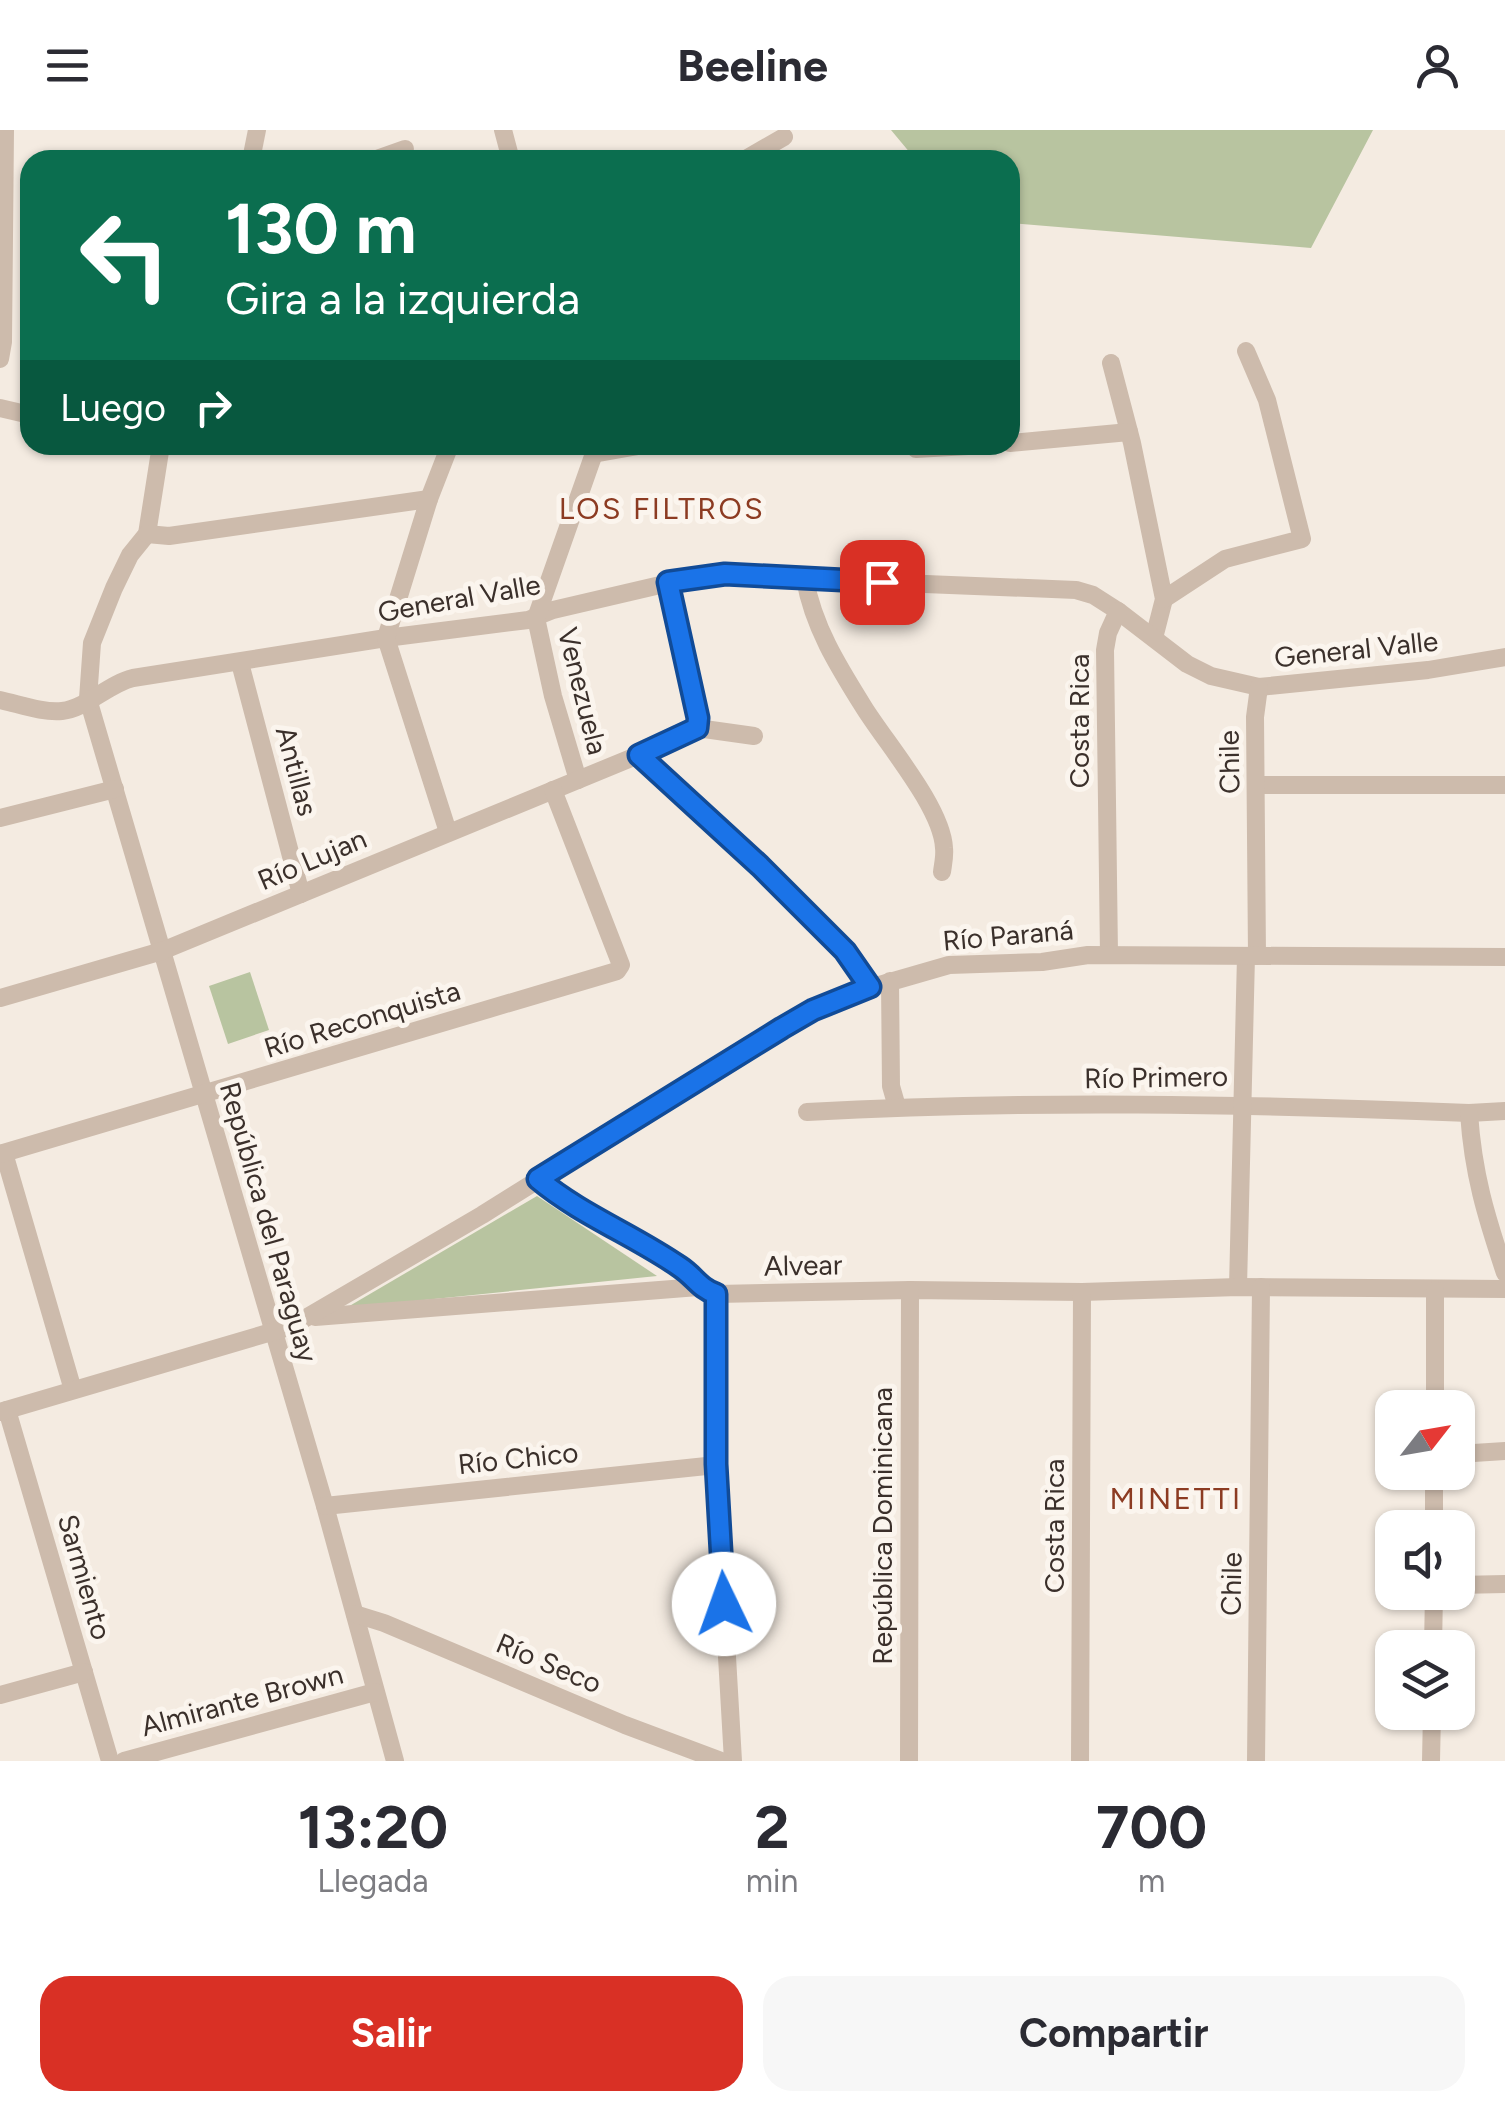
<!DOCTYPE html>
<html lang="es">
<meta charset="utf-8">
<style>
:root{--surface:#fff;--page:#f7f7f7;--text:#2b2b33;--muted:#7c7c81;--accent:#d93025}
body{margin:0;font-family:Figtree,sans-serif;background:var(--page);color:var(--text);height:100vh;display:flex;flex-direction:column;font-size:38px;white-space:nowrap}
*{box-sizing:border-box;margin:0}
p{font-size:32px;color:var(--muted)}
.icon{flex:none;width:55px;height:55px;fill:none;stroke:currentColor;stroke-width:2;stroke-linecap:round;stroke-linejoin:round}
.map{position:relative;height:1631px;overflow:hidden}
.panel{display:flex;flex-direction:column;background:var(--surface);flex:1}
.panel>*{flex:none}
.top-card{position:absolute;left:20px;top:20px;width:1000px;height:305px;border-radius:30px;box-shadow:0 2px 8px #0004;background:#0b6e4f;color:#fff;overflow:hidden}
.needle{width:65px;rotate:59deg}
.fabs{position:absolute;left:1375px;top:1260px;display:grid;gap:20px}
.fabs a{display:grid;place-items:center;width:100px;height:100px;border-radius:20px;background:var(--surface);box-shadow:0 2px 8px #0004;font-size:50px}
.pin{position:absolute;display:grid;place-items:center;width:85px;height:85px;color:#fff;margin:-42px;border-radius:20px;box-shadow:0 5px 15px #0006}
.me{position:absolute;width:110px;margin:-55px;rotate:357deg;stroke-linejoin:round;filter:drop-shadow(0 0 8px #0008)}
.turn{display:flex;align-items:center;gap:35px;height:210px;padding:0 40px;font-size:45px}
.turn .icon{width:130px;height:130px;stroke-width:2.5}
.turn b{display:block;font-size:70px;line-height:85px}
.then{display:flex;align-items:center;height:95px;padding:0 40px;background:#0003;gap:20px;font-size:38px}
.eta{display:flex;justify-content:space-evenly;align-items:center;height:170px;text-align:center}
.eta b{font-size:60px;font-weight:700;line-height:70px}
.action{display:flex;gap:20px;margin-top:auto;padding:20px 40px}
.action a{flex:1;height:115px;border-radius:30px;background:var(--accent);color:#fff;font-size:40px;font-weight:700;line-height:115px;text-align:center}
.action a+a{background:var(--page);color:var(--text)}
header{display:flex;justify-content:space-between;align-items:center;height:130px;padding:0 40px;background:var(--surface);font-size:45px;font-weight:700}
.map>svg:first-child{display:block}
.green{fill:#b8c4a0}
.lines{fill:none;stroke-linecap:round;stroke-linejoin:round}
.minor{stroke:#cdbbac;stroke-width:18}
.route-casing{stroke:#114b97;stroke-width:25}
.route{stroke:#1a73e8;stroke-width:18}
.labels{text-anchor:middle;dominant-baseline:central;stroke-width:10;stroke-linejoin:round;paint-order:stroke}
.street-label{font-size:28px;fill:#3b302b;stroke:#fbf5ee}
.neighbourhood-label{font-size:30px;letter-spacing:2.5px;fill:#8c3b22;stroke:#fbf5ee}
</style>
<header><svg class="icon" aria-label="menu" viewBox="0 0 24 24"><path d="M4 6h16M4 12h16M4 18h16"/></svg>Beeline<svg class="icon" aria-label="person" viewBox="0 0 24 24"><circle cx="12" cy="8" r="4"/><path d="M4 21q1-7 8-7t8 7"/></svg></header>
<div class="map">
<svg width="1505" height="1631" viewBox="0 0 1505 1631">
<rect width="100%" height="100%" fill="#f4ebe1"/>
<g class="green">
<path d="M891,0h482l-62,118 -301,-25v-63h-94z"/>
<path d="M250,842l19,58 -41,14 -19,-58z"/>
<path d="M537,1066l120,80 -311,32z"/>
</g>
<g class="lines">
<g class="minor">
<path d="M503,0l8,30"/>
<path d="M251,30l6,-30"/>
<path d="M374,30l31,-11"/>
<path d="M744,30l40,-23"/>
<path d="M0,229l3,-17 2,-212"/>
<path d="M1111,233l21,80 32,156 -10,39"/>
<path d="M0,278l30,7"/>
<path d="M1010,313l119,-11"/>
<path d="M161,315l-14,89 -17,21 -16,33 -22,55 -4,56 237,807 70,255"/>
<path d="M916,319l69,-4"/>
<path d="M593,324l51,-9"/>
<path d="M147,404l22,2 260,-37"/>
<path d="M805,449c8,47 33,87 58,127 22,36 79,101 81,142 1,8 -1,16 -2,24"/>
<path d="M1164,469l61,-40 77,-20 -35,-139 -21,-49"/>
<path d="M240,533l61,231"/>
<path d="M0,570c19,4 43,13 62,11 25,-3 46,-27 71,-33l253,-40 142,-18 25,-10 150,-35 373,15 17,5 25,16 69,53 24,12 48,11 169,-17 77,-13"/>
<path d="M697,598l57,8"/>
<path d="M639,625l121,110 85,86 25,36"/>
<path d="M578,650l-25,-84 -17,-78 61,-173"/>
<path d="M1257,655h248"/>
<path d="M0,688l115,-29"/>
<path d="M448,702l-62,-194 43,-139 21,-54"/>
<path d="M1109,824l-4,-304 3,-17 10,-22"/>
<path d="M1257,826l-2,-239 4,-30"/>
<path d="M890,851l1,105 6,21"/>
<path d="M0,868l162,-47 530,-218 5,-5 2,-10 -31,-137"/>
<path d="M807,982c221,-12 442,-8 662,1l36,-2"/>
<path d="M1469,983c4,61 17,103 36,160"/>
<path d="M4,1023l69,237"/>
<path d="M0,1024l617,-183 4,-6 -68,-175"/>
<path d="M538,1049c41,34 135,69 160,108"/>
<path d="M1238,1157l8,-331"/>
<path d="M717,1164l-1,171 17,296"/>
<path d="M315,1187l383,-30 19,7 193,-4 172,2 156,-5 267,2"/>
<path d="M1435,1278v-118"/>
<path d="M7,1280l103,351"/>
<path d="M0,1282l292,-86 190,-111 299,-187 71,-35 97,-28 93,-3 46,-7 417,2"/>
<path d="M1458,1324l47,-3"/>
<path d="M325,1376l391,-41"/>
<path d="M1434,1398v-56"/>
<path d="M1458,1455l47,-1"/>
<path d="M355,1484l29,9 241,102 96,36"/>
<path d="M1433,1518l1,-56"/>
<path d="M0,1565l84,-23"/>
<path d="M124,1631l251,-69"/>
<path d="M909,1631l1,-471"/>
<path d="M1080,1631l2,-469"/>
<path d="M1256,1631l5,-474"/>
<path d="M1431,1631l1,-49"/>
</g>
</g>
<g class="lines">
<defs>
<path id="route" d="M724,1474l-8,-140v-170c-17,-6 -21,-17 -36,-27 -46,-32 -99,-52 -142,-88l244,-151 31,-18 57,-23 -25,-36 -85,-85 -121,-111 58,-27 1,-10 -30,-136 57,-8 157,8"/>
</defs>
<use href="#route" class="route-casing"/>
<use href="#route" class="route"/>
</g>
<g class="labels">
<g class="street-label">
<text transform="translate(459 468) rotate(-10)">General Valle</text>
<text transform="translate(1356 519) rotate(-6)">General Valle</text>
<text transform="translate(583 561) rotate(76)">Venezuela</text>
<text transform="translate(1079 591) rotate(-90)">Costa Rica</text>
<text transform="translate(1229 632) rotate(-91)">Chile</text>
<text transform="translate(297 641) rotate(75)">Antillas</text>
<text transform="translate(312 729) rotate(-23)">Río Lujan</text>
<text transform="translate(1008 805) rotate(-5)">Río Paraná</text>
<text transform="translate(362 889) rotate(-17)">Río Reconquista</text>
<text transform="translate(1156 947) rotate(-1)">Río Primero</text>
<text transform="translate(269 1092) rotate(74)">República del Paraguay</text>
<text transform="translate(803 1135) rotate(-1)">Alvear</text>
<text transform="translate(518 1328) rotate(-6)">Río Chico</text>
<text transform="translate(882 1396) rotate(-90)">República Dominicana</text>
<text transform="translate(1054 1396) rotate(-90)">Costa Rica</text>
<text transform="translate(85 1447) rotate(74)">Sarmiento</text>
<text transform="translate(1231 1454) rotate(-89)">Chile</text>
<text transform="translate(549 1533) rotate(23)">Río Seco</text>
<text transform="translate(242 1570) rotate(-15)">Almirante Brown</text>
</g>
<g class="neighbourhood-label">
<text x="662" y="378">LOS FILTROS</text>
<text x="1176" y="1368">MINETTI</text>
</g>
</g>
</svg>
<div class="fabs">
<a><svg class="needle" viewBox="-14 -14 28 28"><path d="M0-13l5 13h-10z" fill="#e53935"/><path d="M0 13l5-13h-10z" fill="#7c7c81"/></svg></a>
<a><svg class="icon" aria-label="sound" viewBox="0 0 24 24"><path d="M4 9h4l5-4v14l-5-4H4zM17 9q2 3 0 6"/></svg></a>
<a><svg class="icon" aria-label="layers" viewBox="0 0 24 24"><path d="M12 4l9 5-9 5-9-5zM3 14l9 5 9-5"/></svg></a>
</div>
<div class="pin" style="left:882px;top:452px;background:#d93025"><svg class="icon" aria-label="arrive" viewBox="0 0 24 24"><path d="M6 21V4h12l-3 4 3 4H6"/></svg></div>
<svg class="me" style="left:724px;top:1474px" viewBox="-20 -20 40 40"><circle r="19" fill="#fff"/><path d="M0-13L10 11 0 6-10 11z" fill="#1a73e8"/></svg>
<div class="top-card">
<div class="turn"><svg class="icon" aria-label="left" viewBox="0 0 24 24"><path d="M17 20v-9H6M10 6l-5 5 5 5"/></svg><div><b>130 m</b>Gira a la izquierda</div></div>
<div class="then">Luego<svg class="icon" aria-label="right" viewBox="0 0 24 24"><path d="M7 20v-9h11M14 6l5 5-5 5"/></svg></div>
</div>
</div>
<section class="panel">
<div class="eta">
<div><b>13:20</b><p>Llegada</p></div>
<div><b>2</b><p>min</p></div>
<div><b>700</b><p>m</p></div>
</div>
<div class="action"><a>Salir</a><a>Compartir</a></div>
</section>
